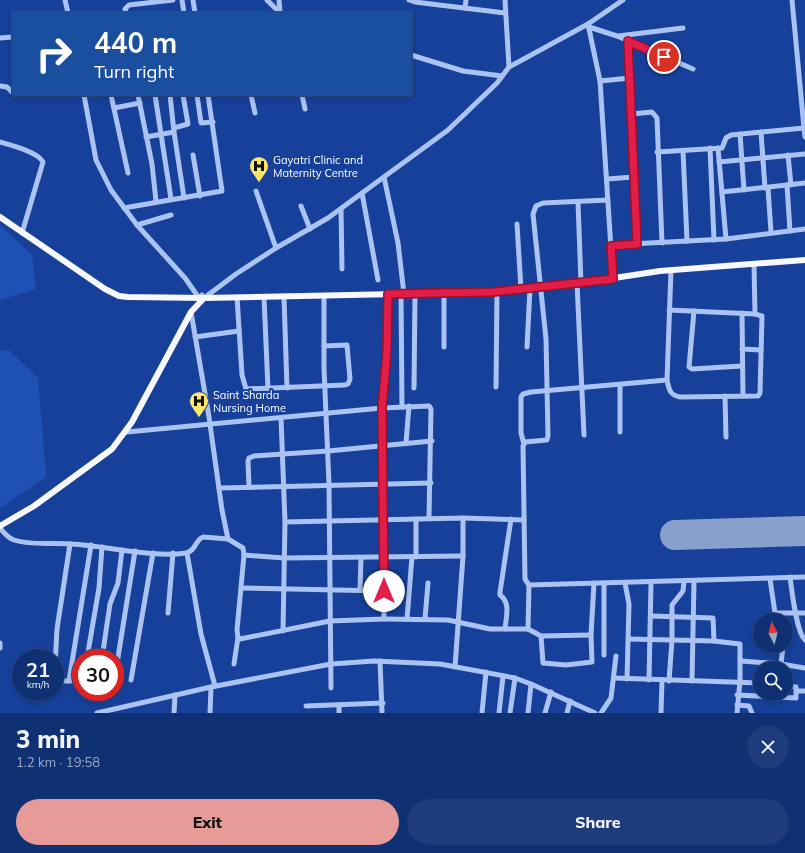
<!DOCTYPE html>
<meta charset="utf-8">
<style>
:root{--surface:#103074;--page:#1e3c7c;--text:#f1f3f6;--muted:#9ca9c5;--line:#304b86;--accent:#e69b98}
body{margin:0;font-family:Mulish,sans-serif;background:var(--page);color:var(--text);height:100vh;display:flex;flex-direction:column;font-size:15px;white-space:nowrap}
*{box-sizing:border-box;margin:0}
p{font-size:13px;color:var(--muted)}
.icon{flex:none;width:22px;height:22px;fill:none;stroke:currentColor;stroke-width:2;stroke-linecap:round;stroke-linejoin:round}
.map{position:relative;height:713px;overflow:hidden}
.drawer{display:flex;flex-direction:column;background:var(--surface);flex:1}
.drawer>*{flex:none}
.banner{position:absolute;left:12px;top:12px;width:400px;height:84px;border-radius:0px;box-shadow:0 2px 6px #0003,0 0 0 1px var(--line);background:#1a4fa0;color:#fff;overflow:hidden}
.needle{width:26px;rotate:353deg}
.buttons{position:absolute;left:753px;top:613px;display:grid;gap:8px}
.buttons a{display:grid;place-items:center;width:40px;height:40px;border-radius:50%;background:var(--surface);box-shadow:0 2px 6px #0003,0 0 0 1px var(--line);font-size:20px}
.speed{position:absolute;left:12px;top:649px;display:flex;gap:8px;font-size:20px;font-weight:700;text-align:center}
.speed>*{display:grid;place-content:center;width:52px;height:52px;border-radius:50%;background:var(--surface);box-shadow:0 2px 6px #0003,0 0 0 1px var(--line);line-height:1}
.speed small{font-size:10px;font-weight:400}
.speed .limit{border:6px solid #d22;background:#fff;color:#111}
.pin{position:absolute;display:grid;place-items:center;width:34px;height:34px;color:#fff;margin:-17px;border:2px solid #fff;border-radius:50%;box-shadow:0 1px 4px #0007}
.me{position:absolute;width:44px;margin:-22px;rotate:0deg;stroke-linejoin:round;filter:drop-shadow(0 0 3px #0008)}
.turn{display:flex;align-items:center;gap:14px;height:84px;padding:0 16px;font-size:18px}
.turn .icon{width:52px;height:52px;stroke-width:2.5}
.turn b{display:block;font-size:28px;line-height:34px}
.round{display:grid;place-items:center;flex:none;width:42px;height:42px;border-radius:21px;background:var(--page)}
.headline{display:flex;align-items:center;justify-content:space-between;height:68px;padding:0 16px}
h1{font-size:24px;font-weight:800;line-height:30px}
.action{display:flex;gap:8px;margin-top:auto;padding:8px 16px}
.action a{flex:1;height:46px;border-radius:24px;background:var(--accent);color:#111;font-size:16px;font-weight:800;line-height:46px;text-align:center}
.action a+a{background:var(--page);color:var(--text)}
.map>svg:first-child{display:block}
.green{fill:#1f50b4}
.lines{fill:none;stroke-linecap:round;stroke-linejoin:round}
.runway{stroke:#8aa0cc;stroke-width:30}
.minor{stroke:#abc3f2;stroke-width:5}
.major{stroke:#f7f9ff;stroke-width:6}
.route-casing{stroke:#92132f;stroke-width:10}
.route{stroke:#e11d48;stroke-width:7}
.labels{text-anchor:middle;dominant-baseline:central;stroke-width:4;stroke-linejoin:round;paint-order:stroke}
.poi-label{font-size:11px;fill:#fff;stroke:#16409a;text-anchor:start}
</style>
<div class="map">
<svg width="805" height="713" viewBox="0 0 805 713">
<rect width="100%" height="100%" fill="#16409a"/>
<g class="green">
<path d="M0,225l32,30 4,34 -36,11z"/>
<path d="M9,350l29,28 8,99 -46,31v-157z"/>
</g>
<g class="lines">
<path class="runway" d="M675,535l130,-4"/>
<g class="minor">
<path d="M65,0l3,13"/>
<path d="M182,0l2,13"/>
<path d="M193,0l2,13"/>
<path d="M267,0l13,13"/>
<path d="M279,0l1,13"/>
<path d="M409,0l6,2 90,11"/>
<path d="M505,0l4,67"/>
<path d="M465,8l1,-8"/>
<path d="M126,13l-1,-4 4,-4 44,-5"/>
<path d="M588,24l12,57 13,198"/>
<path d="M589,27l28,9 76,33"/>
<path d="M618,36l65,-8"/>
<path d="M0,38l13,-1"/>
<path d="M628,41l9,203"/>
<path d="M411,55l52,16 39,5"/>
<path d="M600,81l30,-3"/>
<path d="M0,86l7,1 6,6"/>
<path d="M84,95l12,65 15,30 26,35 48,53 14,20 3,-3"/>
<path d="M111,95l17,78"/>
<path d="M138,95l14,69 4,37"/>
<path d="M155,95l16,104"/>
<path d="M197,95l4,28 12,-1"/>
<path d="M251,95l4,18"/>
<path d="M302,95l3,14"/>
<path d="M114,108l26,-5"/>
<path d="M632,114l20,-2 5,6 5,125"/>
<path d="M174,128l14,-4 -5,-29"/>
<path d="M804,128l1,9"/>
<path d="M174,132l10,66"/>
<path d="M761,132l4,56"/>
<path d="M740,134l4,56"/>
<path d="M146,137l28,-5 -4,-37"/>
<path d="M0,142c11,3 38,10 43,20l-21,71"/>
<path d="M710,148l4,92"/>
<path d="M683,151l4,90"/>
<path d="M657,152l65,-4 4,-10 5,-3 73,-7 -12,-128"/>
<path d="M193,155l7,41"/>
<path d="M788,155l3,30"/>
<path d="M719,162l86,-8"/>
<path d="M384,177l14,66 6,51"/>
<path d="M607,179l27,-2"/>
<path d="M787,185l3,46"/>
<path d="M768,188l3,44"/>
<path d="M256,191l20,57"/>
<path d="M722,192l83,-9"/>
<path d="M362,193l16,87"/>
<path d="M608,200l-65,3 -7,3 -3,8 13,125 2,97 -1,4 -22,2 -2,4 2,133 4,6 276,-8"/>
<path d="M578,202l3,81"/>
<path d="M301,206l9,23"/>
<path d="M124,208l98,-17 -14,-96"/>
<path d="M341,209l1,60"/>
<path d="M517,224l4,65"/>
<path d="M137,225l34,-10"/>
<path d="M726,239l79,-10"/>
<path d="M611,245l115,-6 -8,-91"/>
<path d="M754,265l1,49"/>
<path d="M577,283l7,152"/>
<path d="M444,293v54"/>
<path d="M401,294l1,113"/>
<path d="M324,296v72l5,116 2,204"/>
<path d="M237,297l5,78 4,14 99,-4 3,-1 2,-5 -3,-34 -23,1"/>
<path d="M264,297l4,92"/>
<path d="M284,297l3,91"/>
<path d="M204,298l32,-24 40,-26 52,-30 120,-88 49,-47 12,-16 79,-43 35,-24"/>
<path d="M694,311l-5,56 3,2 50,-3"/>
<path d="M191,312l18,105 13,93 6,29 15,9 1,7 40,3 179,-2"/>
<path d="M742,313l1,83"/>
<path d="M195,337l44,-6"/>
<path d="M527,347l3,-59"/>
<path d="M742,349l19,1"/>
<path d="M667,380l4,-110"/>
<path d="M620,385v47"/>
<path d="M496,387l1,-95"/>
<path d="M414,388l1,-94"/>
<path d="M725,396l1,41"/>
<path d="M281,418l4,104 -2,109"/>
<path d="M127,432l255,-24 47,-2 2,3 -2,109"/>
<path d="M406,443l3,-37"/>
<path d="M524,444l-3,-11v-36l2,-3 8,-2 136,-12c2,10 3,15 13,17l78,-1 2,-3 2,-77 -7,-2 -86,-4"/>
<path d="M249,487l-1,-26 1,-3 5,-2 74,-5 104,-10"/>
<path d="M219,488l212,-5"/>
<path d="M463,518l61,2"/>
<path d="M416,519v38"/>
<path d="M285,522l178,-4v38l-8,111"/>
<path d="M0,528c4,5 8,10 14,12 18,6 40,2 58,4 34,2 82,14 114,9 10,-2 9,-13 17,-16l25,2"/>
<path d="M187,553l14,81 14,52"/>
<path d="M244,555l-7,75 1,7 2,2 90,-18 54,-2 -2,-211 5,-56 1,-58"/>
<path d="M790,577c2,14 6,54 15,63"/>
<path d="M770,579l5,34h30"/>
<path d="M625,583l4,21 -2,75"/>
<path d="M529,585l-1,44 13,7 50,-1"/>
<path d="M241,588l143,3"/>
<path d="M360,590l1,-32"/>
<path d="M168,613l5,-60"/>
<path d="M651,616l62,2 1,23"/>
<path d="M384,619l64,1 42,9h38"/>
<path d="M407,619l5,-62"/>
<path d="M425,619l3,-36"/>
<path d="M505,629c1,-12 6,-26 -5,-34v-3l11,-73"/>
<path d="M541,636l2,27 23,2 26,-3 -1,-27 3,-52"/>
<path d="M629,639l85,2 26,3v37l-3,32"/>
<path d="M0,643v5"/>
<path d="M604,655v-72"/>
<path d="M87,658l12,-70 3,-41"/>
<path d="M102,658l8,-54 8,-21 4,-33"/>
<path d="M380,661l2,52"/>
<path d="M741,661l40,3 24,4"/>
<path d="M234,664l4,-27"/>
<path d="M781,664l2,-18"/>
<path d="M55,666l2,-37 13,-85"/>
<path d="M115,676l20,-125"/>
<path d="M614,678l146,5"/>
<path d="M131,680l22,-127"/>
<path d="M649,680l2,-97"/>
<path d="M55,681h14l22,-136"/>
<path d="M69,681l12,-1"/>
<path d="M669,681l3,-41v-35l11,-14 1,-10"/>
<path d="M692,681l2,-100"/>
<path d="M797,691h8"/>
<path d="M737,695l59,3v-11l-10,-2"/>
<path d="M339,705v8"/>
<path d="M737,705l12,1 3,7"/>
<path d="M306,706l77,-3"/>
<path d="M97,713l114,-26 120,-23 43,-3 66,3 75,14 16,6 64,29"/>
<path d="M174,713l1,-18"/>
<path d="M210,713l1,-26"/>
<path d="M482,713l4,-41"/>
<path d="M499,713l4,-37"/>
<path d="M510,713l5,-35"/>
<path d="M528,713l3,-29"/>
<path d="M545,713l6,-21"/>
<path d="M567,713l3,-12"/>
<path d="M601,713l10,-15 5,-42"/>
<path d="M661,713l1,-33"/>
</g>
<g class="major">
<path d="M0,217l105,72 14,7 9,1 76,1"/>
<path d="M0,526l34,-20 78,-57 20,-27 59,-110 13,-14 289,-6 95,-10 72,-11 145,-11"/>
</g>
</g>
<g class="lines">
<defs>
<path id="route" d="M384,591l-2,-183 5,-56 1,-58 105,-2 120,-13 -2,-33 26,-2 -9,-203 36,16"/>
</defs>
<use href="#route" class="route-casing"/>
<use href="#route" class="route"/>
</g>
<defs>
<symbol id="hospital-pin" viewBox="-11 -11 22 30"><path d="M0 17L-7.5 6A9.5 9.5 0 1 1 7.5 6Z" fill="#ffe76d" stroke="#16409a"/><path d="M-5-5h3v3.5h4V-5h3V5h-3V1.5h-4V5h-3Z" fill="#111"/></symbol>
</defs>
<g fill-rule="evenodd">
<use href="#hospital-pin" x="248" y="155" width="22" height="30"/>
<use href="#hospital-pin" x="188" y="390" width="22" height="30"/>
</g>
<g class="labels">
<g class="poi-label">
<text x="273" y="160">Gayatri Clinic and<tspan x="273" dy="13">Maternity Centre</tspan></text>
<text x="213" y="395">Saint Sharda<tspan x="213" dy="13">Nursing Home</tspan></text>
</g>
</g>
</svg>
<div class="buttons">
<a><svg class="needle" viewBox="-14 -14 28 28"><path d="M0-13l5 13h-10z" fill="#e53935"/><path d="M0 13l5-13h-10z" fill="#9ca9c5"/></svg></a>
<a><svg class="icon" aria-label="search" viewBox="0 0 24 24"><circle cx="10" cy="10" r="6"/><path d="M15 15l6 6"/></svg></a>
</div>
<div class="speed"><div>21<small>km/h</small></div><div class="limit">30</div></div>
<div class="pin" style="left:664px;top:57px;background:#d93025"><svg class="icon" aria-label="arrive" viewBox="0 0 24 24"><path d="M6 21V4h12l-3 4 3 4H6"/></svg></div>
<svg class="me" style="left:384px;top:591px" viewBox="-20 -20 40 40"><circle r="19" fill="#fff"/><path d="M0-13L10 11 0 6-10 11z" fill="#e11d48"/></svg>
<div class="banner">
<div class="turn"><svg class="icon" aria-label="right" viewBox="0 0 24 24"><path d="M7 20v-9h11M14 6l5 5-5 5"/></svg><div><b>440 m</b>Turn right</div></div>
</div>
</div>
<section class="drawer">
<div class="headline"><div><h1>3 min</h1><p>1.2 km · 19:58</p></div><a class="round"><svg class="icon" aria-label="close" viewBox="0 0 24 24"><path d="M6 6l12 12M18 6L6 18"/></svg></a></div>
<div class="action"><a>Exit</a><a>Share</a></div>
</section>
